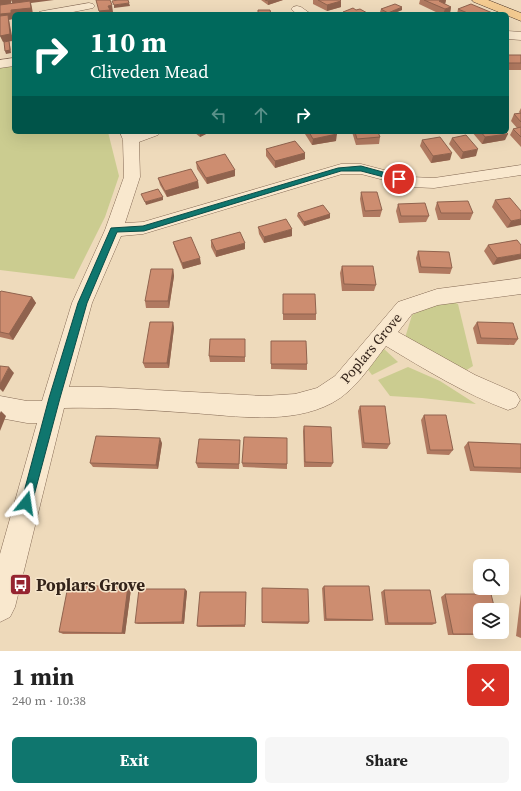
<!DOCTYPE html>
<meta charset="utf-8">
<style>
:root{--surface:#fff;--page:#f6f6f6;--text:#222;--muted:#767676;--accent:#0f766e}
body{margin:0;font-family:"Source Serif 4",serif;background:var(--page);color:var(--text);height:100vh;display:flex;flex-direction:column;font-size:15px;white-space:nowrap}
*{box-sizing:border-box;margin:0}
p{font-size:13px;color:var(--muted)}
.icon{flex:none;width:22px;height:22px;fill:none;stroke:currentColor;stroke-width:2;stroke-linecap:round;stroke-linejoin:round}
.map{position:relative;height:651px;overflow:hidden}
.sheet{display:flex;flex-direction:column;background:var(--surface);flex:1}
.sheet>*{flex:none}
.hud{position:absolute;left:12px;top:12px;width:497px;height:122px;border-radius:6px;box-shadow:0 4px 16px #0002;background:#00695c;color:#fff;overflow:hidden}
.buttons{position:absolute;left:473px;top:559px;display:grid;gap:8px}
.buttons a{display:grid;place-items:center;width:36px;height:36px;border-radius:6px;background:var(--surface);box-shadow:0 4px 16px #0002;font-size:20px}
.pin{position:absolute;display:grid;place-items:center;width:34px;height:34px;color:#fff;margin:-17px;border:2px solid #fff;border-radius:50%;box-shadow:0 1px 4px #0007}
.me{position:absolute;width:44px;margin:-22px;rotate:15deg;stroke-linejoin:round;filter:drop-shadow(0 0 3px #0008)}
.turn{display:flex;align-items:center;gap:14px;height:84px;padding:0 12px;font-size:18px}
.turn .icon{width:52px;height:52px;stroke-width:2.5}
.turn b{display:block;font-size:28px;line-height:34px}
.lanes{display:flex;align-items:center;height:38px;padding:0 12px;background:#0003;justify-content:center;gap:20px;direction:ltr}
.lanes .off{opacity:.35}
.round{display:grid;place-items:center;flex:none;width:42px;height:42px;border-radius:6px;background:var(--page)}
.overview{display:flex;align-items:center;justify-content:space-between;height:68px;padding:0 12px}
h1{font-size:24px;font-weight:700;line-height:30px}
.primary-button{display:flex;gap:8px;margin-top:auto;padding:8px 12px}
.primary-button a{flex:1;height:46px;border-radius:6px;background:var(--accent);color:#fff;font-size:16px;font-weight:700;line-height:46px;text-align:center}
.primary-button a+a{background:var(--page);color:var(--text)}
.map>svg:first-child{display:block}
.green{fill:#cbcc90}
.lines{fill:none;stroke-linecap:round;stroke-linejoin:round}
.minor-casing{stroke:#856a55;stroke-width:1}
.major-casing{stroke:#52392a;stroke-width:1}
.minor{fill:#f9e8ce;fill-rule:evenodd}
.major{fill:#f4cb91;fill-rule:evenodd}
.wall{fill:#b07960}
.shaded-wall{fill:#90634e}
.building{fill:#cd8d70;stroke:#90634e}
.route{fill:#0f766e;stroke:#0a4d48}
.labels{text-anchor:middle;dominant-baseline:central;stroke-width:3;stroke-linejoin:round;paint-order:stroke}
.street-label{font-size:14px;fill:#34241a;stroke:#f6e5cb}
.near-poi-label{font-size:17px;font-weight:bold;fill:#34241a;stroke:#f6e5cb;text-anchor:start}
</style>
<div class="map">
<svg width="521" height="651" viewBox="0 0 521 651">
<rect width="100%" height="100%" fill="#eedabb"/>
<g class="green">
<path d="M14,64v68h94l11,44 -14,41 -31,62 -74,-9v-204z"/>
<path d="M449,300l9,4 15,62 -8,5 -60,-33 7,-23 22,-11z"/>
<path d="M382,347l16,15 -26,13 -6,-8z"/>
<path d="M408,367l32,14 36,23 -54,-6 -32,-2 -12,-16z"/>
</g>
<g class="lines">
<defs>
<g id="minor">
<path d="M89,3l4,1 2,2 -2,2 -30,6h-26l2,-2 4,-1z"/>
<path d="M297,6l4,1 10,7h-14l-6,-5 2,-2z"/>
<path d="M507,31l14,1v8l-14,-1z"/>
<path d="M14,58v8l-14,2v-8z"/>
<path d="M120,132h41l-3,3 -19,7 1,35 -15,46 18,-1 198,-58h20l50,13 23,1 87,-13v10l-87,13 -23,-1 -50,-13h-19l-199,60 -22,2 -29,67 -23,84h32l163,9 31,-2 22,-6 18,-12 63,-74 39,-13 84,-11v16l-83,11 -26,9 -14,18 77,43 41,18 4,7 -4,7 -8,3c-43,-16 -82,-40 -122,-64 -16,20 -31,45 -54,57 -41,22 -96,13 -140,10 -43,-3 -85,-6 -128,-5l-49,199 -5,10 -10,5v-68l37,-131h-10l-27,-5v-22l27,5h15l30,-98 33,-73 19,-53 -1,-37z"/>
</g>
<path id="major" d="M472,0h16l33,13v8l-47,-19z"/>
</defs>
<use href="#minor" class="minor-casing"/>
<use href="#major" class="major-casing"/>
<use href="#minor" class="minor"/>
<use href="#major" class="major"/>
</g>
<g class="wall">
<path d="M261,0h22l-15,5z"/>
<path d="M313,0h27l1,7 -14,4 -14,-7z"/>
<path d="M420,0h26l-1,4 6,3 -1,6 -4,1h-6l-21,-10z"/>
<path d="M381,9l21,1 -10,4h-9l-3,-2z"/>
<path d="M458,9l37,5h-38z"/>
<rect x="507" y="55" width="14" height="15"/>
<path d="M521,108v39l-11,-12 3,-6 4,-1 -6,-7 3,-7 6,-1 -1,-1z"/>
<path d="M194,132h16l-10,5z"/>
<path d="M306,132h29l1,9 -24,4 -7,-11z"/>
<path d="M352,132h26l2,5 -1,7 -23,1z"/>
<path d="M472,132h34l-1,8 -23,4z"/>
<path d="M452,138l24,18 -15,3 -12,-15z"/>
<path d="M422,140l28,20 -19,3 -11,-17z"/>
<path d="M266,149l39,4v6l-30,9 -9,-12z"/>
<path d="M196,162l39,8v6l-28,8 -10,-15z"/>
<path d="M158,178l41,10 -32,9 -7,-12z"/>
<path d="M361,192l21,18 -2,7h-17l-3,-18z"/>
<path d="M495,200l26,11 -14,17 -15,-21z"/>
<path d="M437,202l36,11 -3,7h-32l-3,-11z"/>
<path d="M398,204l31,12 -3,6 -27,1 -3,-12z"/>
<path d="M298,213l32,1v4l-26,8 -7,-10z"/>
<path d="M258,227l34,9 -28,7 -5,-9z"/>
<path d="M211,240l34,9 -29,8 -5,-10z"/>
<path d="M517,240l-24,25 -9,-14 4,-6z"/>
<path d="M173,242l28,22 -18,5 -8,-20z"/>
<path d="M418,251l34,17 -2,6 -31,-1 -3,-15z"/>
<path d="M342,266l34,19 -2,6h-32l-2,-18z"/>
<path d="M173,269l1,7 -5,32h-23l-1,-7z"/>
<path d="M0,292l32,5 4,6 -23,37 -13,-3z"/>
<path d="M283,294l33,20v6h-33z"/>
<path d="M173,322l1,6 -5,40h-24l-2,-5z"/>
<path d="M477,322l41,17 -4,6 -37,-1 -4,-16z"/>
<path d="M245,339v23h-35l-1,-6z"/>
<path d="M271,341l36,23v6l-36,-1z"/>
<path d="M360,406l30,38 -3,5 -25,-1 -4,-37z"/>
<path d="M424,415l29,35 -4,5 -22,-1 -6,-34z"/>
<path d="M304,426l29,37 -2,4h-27l-1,-36z"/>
<path d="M468,442l53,2v29l-51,-2 -6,-24z"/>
<path d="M162,443l-4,26 -65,-2 -3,-4z"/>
<path d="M240,444l-1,25 -41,-1 -2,-5z"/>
<path d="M242,463l45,1v5l-44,-2z"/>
<path d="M324,586l49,34 -3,1h-46l-2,-33z"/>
<path d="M262,588l47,34 -1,2 -46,-1z"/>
<path d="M131,589l-6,45h-62l-4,-2z"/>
<path d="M384,590l52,33 -4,2h-47l-4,-33z"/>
<path d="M187,591l-3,33h-46l-3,-1z"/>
<path d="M246,592l-1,35h-46l-2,-1z"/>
<path d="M445,594l56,40 -6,1h-47l-7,-38z"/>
<path d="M521,594v44l-5,-2z"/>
</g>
<g class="shaded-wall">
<path d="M0,0h11v5l-11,1z"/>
<path d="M11,0h43l-23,3 1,5 1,6h-19v2l-1,1v2l-4,1 4,21 -10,1 -3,-6v-22l11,-4 2,-5z"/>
<path d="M273,0h10l-15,5v-4z"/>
<path d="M442,0h4l-1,4 -6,-3z"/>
<path d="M341,1v6l-14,4v-6z"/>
<path d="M129,3l1,3 -16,2v-3z"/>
<path d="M112,5l1,7h-3l1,2h-11l-1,-3 9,-5z"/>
<path d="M402,7v3l-10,4h-4v-1z"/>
<path d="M451,7l-1,6 -4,1h-3l2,-5z"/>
<path d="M9,41l1,4 1,8 -5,1 -1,-3z"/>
<path d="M200,132h10l-10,5z"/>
<path d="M337,134l-1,7 -24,4 1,-6z"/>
<path d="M508,134l-3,6 -23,4 3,-7z"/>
<path d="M478,149l-2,7 -15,3 2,-7z"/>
<path d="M305,153v6l-30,9v-7z"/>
<path d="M452,153l-2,7 -19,3 2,-7z"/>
<path d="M235,170v6l-28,8 -1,-6z"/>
<path d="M198,181l1,7 -32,9 -2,-6z"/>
<path d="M163,197v3l-17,5 -1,-3z"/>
<path d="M330,214v4l-26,8v-4z"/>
<path d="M521,219v6l-14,3 4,-7z"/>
<path d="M292,229v7l-28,7v-6z"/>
<path d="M245,243v6l-29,8v-6z"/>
<path d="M521,254v5l-28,6 4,-7z"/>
<path d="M200,258l1,6 -18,5 -1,-6z"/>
<path d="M173,269l1,7 -5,32 -1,-7z"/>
<path d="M32,297l4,6 -23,37 -4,-6z"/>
<path d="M173,322l1,6 -5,40 -2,-5z"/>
<path d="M9,367l5,6 -11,19 -3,-3v-5z"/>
<path d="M1,411l5,5 -6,15v-18z"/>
<path d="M160,438l2,5 -4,26 -2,-4z"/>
<path d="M128,586l3,3 -6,45 -3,-1z"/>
<path d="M185,589l2,2 -3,33 -2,-2z"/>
</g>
<g class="building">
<path d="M96,0h14l2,5 -4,1 2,4 -11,1z"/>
<path d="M118,0h10l1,3 -15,2 -2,-4z"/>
<path d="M265,0h8l-5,1z"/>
<path d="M318,0h22l1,1 -14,4z"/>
<path d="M424,0h18l-3,1 12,6 -6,2z"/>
<path d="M30,1l1,7 -20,2v3l-11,1v-9z"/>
<path d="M395,4l7,3 -14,6 -7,-4z"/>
<path d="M471,4l24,10h-25l-12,-5z"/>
<path d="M353,8l3,2 4,-1 9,5h-25l2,-1 -3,-1z"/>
<path d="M258,10h12l1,4h-13z"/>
<path d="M8,15l2,19 -10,2v-20z"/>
<path d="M9,41l1,9 -5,1 -1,-9z"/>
<rect x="507" y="55" width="14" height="8"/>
<path d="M521,113v9l-7,-8z"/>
<path d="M521,127v10l-8,-8z"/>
<path d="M309,132h26l2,2 -24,5z"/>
<path d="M355,132h23l2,5 -23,2z"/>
<path d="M481,132h25l2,2 -23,3z"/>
<path d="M466,135l12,14 -15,3 -11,-14z"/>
<path d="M440,137l12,16 -19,3 -11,-16z"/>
<path d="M295,141l10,12 -30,8 -9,-12z"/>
<path d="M225,154l10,16 -29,8 -10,-16z"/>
<path d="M191,169l7,12 -33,10 -7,-13z"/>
<path d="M158,189l5,8 -18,5 -4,-8z"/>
<path d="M361,192h16l5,18 -17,1z"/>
<path d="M510,198l11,13v8l-10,2 -16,-21z"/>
<path d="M468,201l5,12h-32l-4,-11z"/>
<path d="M425,203l4,13h-28l-3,-12z"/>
<path d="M323,205l7,9 -26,8 -6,-9z"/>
<path d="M286,219l6,10 -28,8 -6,-10z"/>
<path d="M240,232l5,11 -29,8 -5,-11z"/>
<path d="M191,237l9,21 -18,5 -9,-21z"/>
<path d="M517,240l4,5v9l-24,4 -9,-13z"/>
<path d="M418,251l31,1 3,16 -31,-1z"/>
<path d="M342,266h31l3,19 -32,-1z"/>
<path d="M151,269h22l-5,32h-23z"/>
<path d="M1,291l31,6 -23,37 -9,-2v-40z"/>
<path d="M283,294h32l1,20h-33z"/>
<path d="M150,322h23l-6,41h-24z"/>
<path d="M477,322l36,1 5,16 -37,-1z"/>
<path d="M210,339h35v18l-36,-1z"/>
<path d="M271,341h35l1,23h-36z"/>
<path d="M0,366l9,1 -9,17z"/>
<path d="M360,406h25l5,38 -26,-1z"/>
<path d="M424,415h22l7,35h-23z"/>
<path d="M304,426l27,1 2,36 -28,-1z"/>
<path d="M96,436l64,2 -4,27 -66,-2z"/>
<path d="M244,437l43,1v26l-45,-1z"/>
<path d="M199,439l41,1 -1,24 -43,-1z"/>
<path d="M468,442l53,2v24l-47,-1z"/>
<path d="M68,586h60l-6,47 -63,-1z"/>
<path d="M324,586h45l4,34 -47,-1z"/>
<path d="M262,588l46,1 1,33h-47z"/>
<path d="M139,589h46l-3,33 -47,1z"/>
<path d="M384,590h46l6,33h-48z"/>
<path d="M200,592h46l-1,33 -48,1z"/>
<path d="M445,594h46l4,16h-15v22h21v2h-48z"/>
</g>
<path class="route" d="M361,166l40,11 1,2 -3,2 -38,-10h-20l-197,60 -27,1 -30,71 -27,95 -28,105 -1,4 -5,1 -4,-1 -1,-4 28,-105 29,-95 33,-75 32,-2 195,-58z"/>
<defs>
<symbol id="bus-square" viewBox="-11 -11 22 22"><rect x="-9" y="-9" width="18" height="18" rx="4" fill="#952430" stroke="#f6e5cb"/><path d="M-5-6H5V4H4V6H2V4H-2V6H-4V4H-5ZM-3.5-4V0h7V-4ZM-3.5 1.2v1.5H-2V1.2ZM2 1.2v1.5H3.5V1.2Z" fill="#fff"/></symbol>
</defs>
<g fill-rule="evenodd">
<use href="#bus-square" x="8" y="572" width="25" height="25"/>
</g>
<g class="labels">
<g class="street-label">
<text transform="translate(371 348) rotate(-50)">Poplars Grove</text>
</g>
<g class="near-poi-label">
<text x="36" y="585">Poplars Grove</text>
</g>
</g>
</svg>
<div class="buttons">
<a><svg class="icon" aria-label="search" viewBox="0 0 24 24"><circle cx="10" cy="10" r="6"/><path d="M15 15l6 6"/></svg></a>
<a><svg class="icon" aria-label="layers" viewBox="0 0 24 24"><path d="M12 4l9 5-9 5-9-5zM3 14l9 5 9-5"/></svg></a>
</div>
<div class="pin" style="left:399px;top:179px;background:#d93025"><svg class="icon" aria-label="arrive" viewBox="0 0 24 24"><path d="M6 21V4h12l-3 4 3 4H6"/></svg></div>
<svg class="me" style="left:26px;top:503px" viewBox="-20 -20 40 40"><path d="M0-17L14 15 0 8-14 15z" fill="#0f766e" stroke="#fff" stroke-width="4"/></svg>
<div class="hud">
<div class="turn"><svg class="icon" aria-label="right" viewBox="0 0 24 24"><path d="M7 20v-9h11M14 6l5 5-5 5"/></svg><div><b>110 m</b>Cliveden Mead</div></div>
<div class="lanes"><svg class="icon off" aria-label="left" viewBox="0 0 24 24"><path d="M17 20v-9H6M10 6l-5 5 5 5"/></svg><svg class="icon off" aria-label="ahead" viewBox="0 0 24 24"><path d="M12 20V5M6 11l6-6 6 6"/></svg><svg class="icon" aria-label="right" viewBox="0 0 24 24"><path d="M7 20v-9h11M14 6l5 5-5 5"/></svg></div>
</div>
</div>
<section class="sheet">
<div class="overview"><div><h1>1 min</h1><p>240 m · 10:38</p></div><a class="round" style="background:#d93025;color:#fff"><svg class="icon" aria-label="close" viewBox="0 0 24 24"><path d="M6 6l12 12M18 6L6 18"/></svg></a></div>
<div class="primary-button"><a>Exit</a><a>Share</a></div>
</section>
